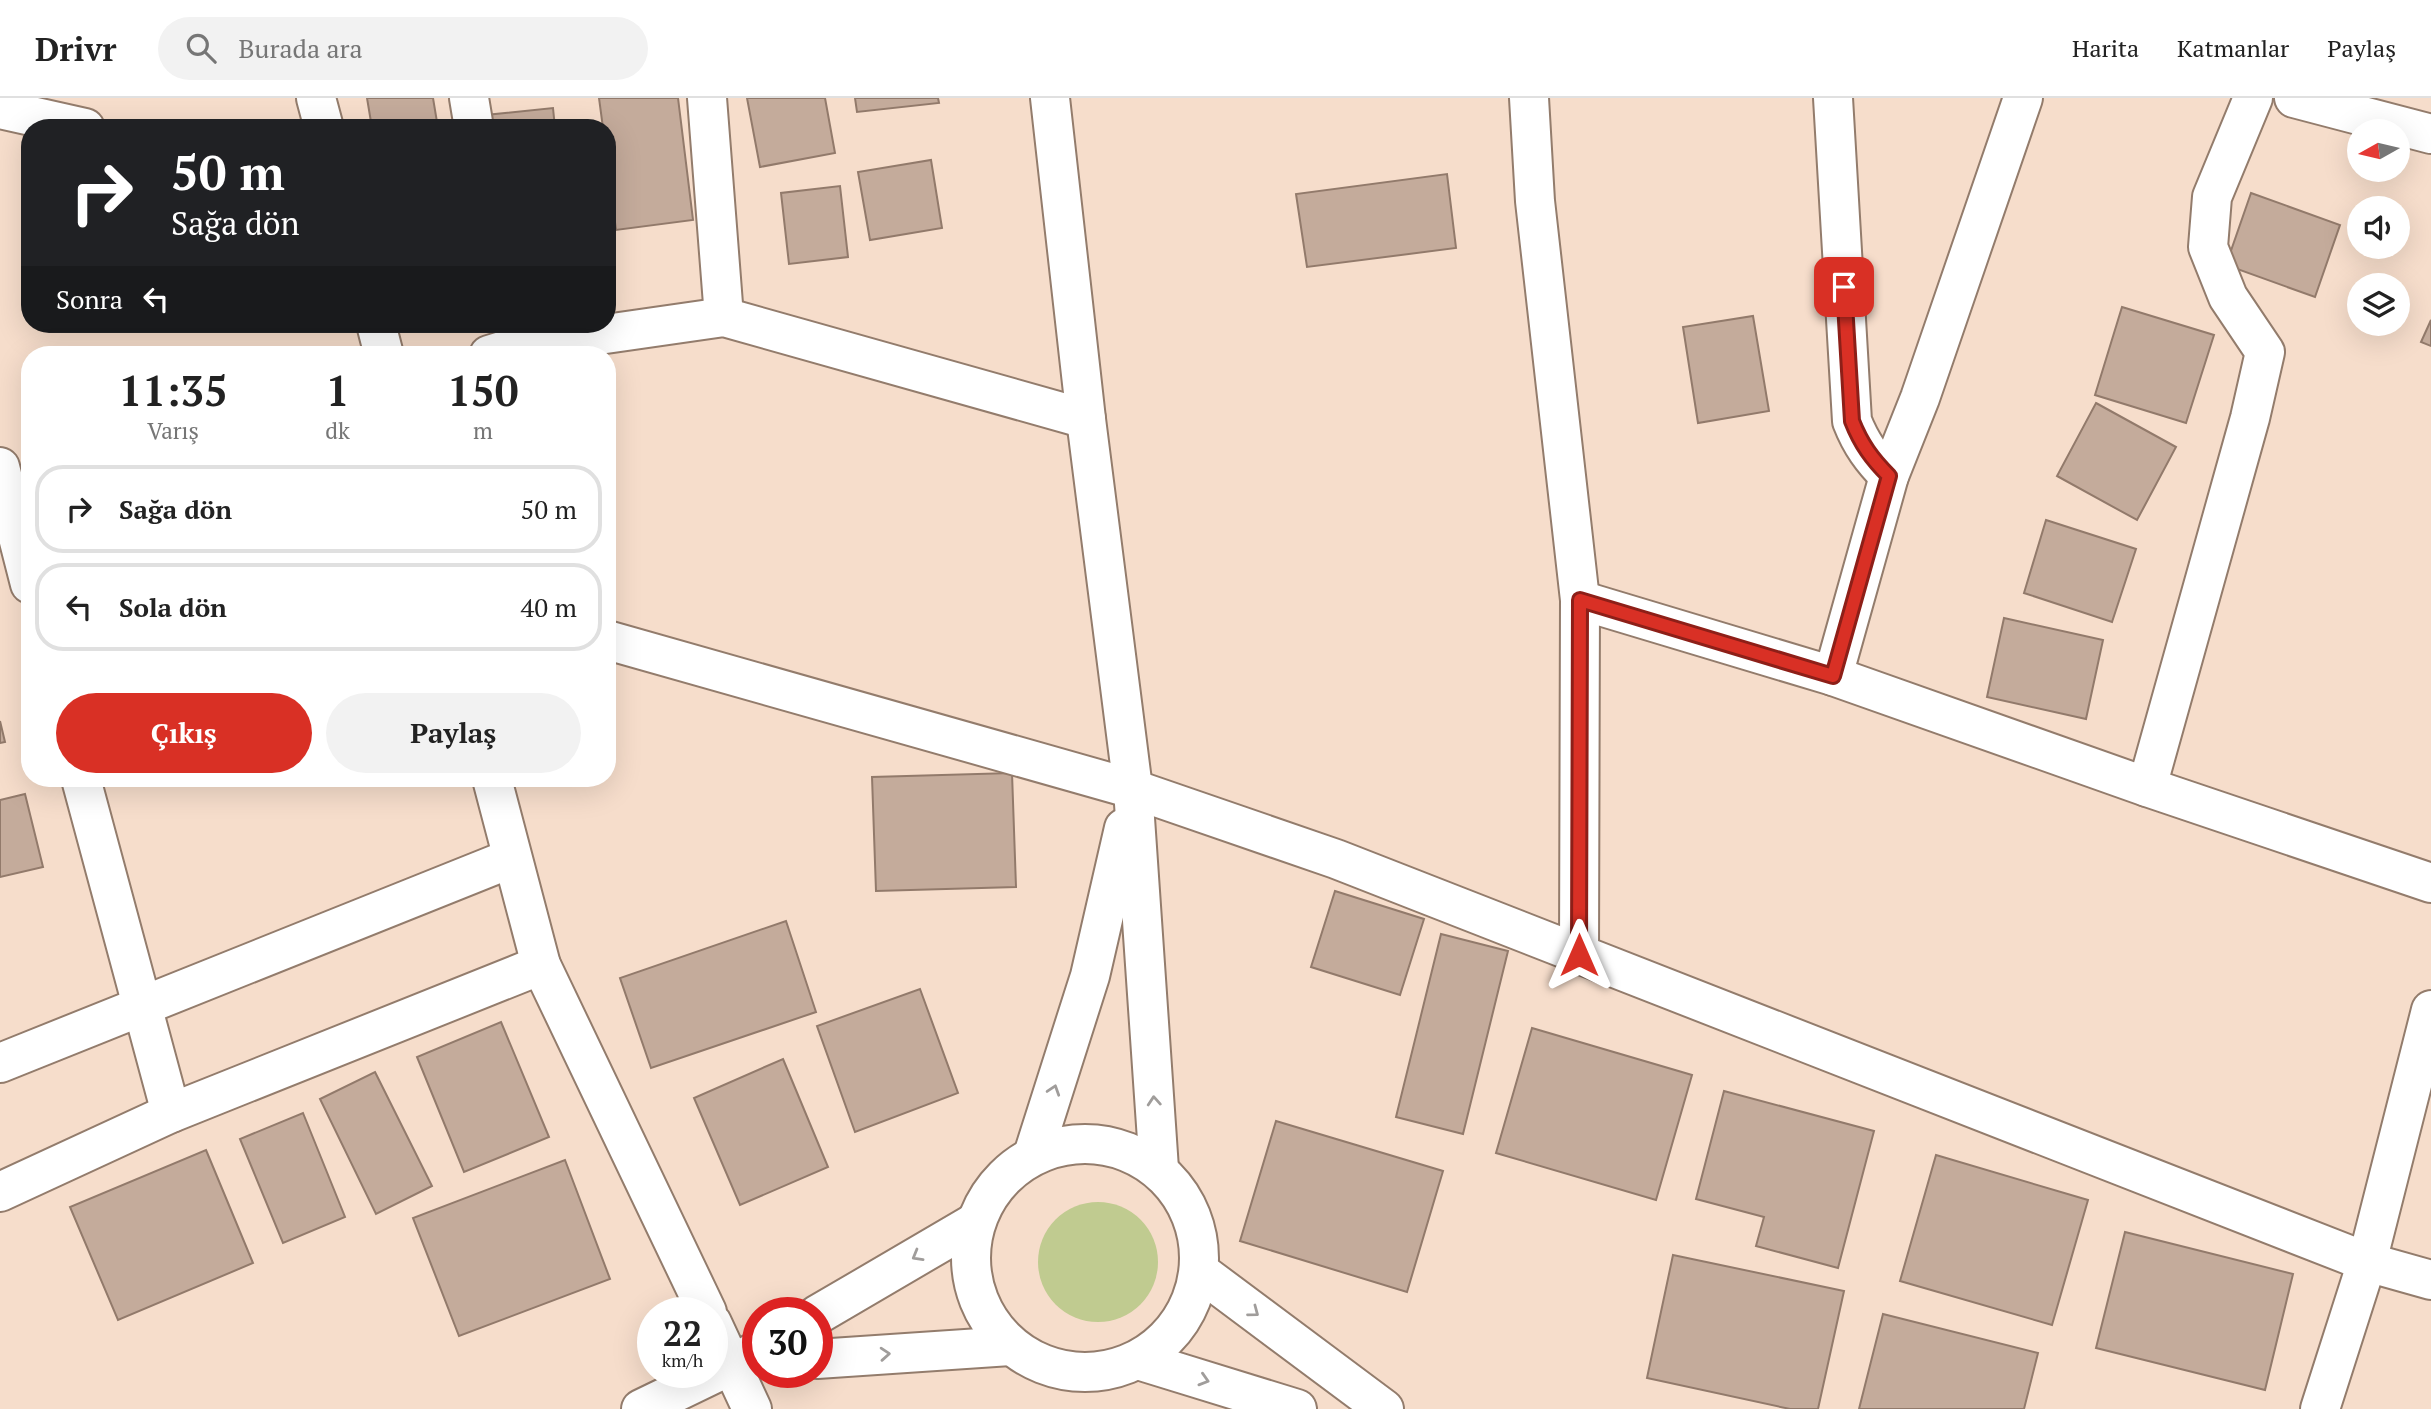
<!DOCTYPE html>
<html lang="tr">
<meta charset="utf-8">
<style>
:root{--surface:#fff;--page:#f2f2f2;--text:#222;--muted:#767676;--line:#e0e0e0;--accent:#d93025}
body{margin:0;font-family:"PT Serif",serif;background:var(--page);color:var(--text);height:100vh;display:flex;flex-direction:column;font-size:26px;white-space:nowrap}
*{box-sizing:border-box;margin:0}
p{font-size:23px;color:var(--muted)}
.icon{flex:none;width:38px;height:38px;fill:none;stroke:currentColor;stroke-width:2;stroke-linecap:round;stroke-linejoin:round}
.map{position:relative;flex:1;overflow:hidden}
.sheet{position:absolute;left:21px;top:248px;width:595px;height:441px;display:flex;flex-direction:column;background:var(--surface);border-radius:28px;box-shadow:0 7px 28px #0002}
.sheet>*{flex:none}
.top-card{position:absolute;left:21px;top:21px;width:595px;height:214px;border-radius:28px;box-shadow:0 7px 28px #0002;background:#202124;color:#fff;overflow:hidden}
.needle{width:46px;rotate:262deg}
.controls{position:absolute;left:2347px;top:21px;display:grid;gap:14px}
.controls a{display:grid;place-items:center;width:63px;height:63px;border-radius:50%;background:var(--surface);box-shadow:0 7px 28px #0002;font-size:35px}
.speed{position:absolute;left:637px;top:1199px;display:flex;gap:14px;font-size:35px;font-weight:700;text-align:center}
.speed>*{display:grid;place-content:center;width:91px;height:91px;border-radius:50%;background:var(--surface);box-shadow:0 7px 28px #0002;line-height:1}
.speed small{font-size:18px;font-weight:400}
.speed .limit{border:10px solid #d22;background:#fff;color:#111}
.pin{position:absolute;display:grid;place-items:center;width:60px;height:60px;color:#fff;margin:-30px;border-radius:14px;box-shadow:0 4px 10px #0006}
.me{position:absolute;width:77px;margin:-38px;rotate:0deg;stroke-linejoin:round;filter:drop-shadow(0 0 5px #0008)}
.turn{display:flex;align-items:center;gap:24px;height:147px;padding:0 35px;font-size:32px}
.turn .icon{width:91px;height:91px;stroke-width:2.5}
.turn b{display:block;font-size:49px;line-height:60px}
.then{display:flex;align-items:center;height:66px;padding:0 35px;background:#0003;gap:14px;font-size:26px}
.eta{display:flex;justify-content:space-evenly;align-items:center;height:119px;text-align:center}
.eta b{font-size:42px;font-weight:700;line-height:49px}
.primary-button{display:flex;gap:14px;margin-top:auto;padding:14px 35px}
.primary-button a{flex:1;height:80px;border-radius:42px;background:var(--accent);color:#fff;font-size:28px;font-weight:700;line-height:80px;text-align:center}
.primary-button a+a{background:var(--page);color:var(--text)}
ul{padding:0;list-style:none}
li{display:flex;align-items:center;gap:21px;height:88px;margin:0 14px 10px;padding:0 21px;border:4px solid var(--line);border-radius:28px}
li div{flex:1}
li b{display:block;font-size:26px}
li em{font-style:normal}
header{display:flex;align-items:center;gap:42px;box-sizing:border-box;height:98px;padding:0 35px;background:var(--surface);border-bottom:2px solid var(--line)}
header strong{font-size:33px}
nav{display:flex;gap:38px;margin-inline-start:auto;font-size:24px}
.search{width:490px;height:63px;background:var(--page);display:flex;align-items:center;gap:18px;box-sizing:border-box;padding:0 24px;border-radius:38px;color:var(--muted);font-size:26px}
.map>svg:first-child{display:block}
.green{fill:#c0cb90}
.building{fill:#c4ab9b;stroke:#927a6b;stroke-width:2}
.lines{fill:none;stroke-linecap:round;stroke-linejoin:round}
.street-casing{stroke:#937c6c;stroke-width:42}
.street{stroke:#fff;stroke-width:38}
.oneway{stroke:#a09d9b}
.route-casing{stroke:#8d1f18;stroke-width:18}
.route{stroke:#d93025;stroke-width:12}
</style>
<header>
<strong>Drivr</strong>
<div class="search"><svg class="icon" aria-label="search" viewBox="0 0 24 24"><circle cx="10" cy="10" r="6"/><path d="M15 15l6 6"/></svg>Burada ara</div>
<nav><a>Harita</a><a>Katmanlar</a><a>Paylaş</a></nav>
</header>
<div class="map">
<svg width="2431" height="1311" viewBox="0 0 2431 1311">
<rect width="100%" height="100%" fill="#f6ddcb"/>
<circle class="green" cx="1098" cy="1164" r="60"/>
<g class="building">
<path d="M367,0h66l5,30h-66z"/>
<path d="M599,0h79l15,122 -77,10 -9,-68v-34h-4z"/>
<path d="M747,0h78l10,55 -75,14z"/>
<path d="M855,0h83l1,5 -82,9z"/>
<path d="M553,10l2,20h-68l-1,-13z"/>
<path d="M931,62l11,68 -72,12 -12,-68z"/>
<path d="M1447,76l9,74 -149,19 -11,-73z"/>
<path d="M840,88l8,71 -59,7 -8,-71z"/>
<path d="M2251,95l89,32 -25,72 -89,-32z"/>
<path d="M2122,209l92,28 -28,88 -91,-28z"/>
<path d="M1753,218l16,95 -71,12 -15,-96z"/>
<path d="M2431,222v26l-10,-4z"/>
<path d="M2096,305l80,44 -39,73 -80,-44z"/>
<path d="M2046,422l90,29 -24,73 -88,-29z"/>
<path d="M2004,520l99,22 -17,79 -99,-22z"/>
<path d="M0,623l5,21 -5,1z"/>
<path d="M1012,675l4,114 -140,4 -4,-114z"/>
<path d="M25,696l18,73 -43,10v-77z"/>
<path d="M1335,793l89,28 -24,76 -89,-28z"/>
<path d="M786,823l30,91 -165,56 -31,-90z"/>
<path d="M1441,836l67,17 -45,183 -67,-17z"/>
<path d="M920,891l38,104 -103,39 -38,-106z"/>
<path d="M501,924l48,115 -85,35 -47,-115z"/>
<path d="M1532,930l160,47 -36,125 -160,-47z"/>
<path d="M783,961l45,108 -88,38 -46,-107z"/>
<path d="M375,974l57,114 -56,28 -56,-115z"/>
<path d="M1724,993l150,40 -36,137 -82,-22 8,-29 -68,-18z"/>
<path d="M303,1015l42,104 -62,26 -43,-104z"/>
<path d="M1276,1023l167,50 -36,121 -167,-51z"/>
<path d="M206,1052l47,113 -135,57 -48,-113z"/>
<path d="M1936,1057l152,45 -36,125 -152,-44z"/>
<path d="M565,1062l45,119 -151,57 -46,-118z"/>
<path d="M2125,1134l168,42 -28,116 -169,-42z"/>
<path d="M1673,1157l171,36 -26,118h-28l-143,-31z"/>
<path d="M1883,1216l155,39 -14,56h-165z"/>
</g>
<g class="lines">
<defs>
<g id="street">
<path d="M316,0l8,30"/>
<path d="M469,0l5,30"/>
<path d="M707,0l17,219"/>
<path d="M1050,0l36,321 47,370 26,380"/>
<path d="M1529,0l6,103 45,399 -1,355"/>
<path d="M1833,0l19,323c9,23 20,38 37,55"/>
<path d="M2294,0l137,36"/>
<path d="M0,11l85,19"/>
<path d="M376,226l8,31"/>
<path d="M489,257l26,-8 209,-30 362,102"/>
<path d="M0,369l30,117"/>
<path d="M1580,502l253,76 314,111 284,96"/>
<path d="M607,542l526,149 203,70 1031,403 64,18"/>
<path d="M1833,578l56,-200 31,-78 103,-300"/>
<path d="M81,681l90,334"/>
<path d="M492,681l49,186 166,347"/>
<path d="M2147,689l103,-369 15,-66 -37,-55 -20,-50 4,-50 41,-99"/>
<path d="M0,965l512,-205"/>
<circle cx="1085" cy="1160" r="114"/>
<path d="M1033,1057l57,-179 34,-148"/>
<path d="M0,1094l171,-79 370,-148"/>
<path d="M1199,1173l185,138"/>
<path d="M817,1217l159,-93"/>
<path d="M712,1225l40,86"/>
<path d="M817,1261l193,-13"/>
<path d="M1138,1262l159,49"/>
<path d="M641,1311l91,-44 26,-15"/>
<path d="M2320,1311l47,-147 64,-252"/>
</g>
</defs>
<use href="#street" class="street-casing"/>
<use href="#street" class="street"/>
</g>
<defs><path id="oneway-chevron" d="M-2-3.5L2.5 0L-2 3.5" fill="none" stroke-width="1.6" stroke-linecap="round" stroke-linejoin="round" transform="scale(1.75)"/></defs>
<g class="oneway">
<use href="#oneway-chevron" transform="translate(1054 992) rotate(-72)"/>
<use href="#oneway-chevron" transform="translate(1154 1003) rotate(-94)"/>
<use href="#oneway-chevron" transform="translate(917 1158) rotate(150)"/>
<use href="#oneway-chevron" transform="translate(1254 1214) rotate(37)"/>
<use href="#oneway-chevron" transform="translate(885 1256) rotate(-4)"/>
<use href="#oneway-chevron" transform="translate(1204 1282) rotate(17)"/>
</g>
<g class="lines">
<defs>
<path id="route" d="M1579,857l1,-355 253,76 56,-200c-17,-17 -28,-32 -37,-55l-8,-134"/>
</defs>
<use href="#route" class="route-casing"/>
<use href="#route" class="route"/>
</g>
</svg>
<div class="controls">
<a><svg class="needle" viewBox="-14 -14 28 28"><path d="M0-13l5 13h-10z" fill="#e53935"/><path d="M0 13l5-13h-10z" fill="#767676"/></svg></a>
<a><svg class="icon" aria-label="sound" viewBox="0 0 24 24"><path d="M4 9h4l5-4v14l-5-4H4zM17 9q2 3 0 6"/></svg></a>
<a><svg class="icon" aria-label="layers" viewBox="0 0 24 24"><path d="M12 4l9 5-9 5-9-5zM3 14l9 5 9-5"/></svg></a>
</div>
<div class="speed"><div>22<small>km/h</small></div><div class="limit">30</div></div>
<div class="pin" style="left:1844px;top:189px;background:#d93025"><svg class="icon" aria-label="arrive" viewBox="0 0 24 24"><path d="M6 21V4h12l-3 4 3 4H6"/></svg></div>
<svg class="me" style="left:1579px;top:857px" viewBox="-20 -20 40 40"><path d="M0-17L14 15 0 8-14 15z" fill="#d93025" stroke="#fff" stroke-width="4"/></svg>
<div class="top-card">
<div class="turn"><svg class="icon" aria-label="right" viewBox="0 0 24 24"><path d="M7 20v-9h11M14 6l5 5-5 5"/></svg><div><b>50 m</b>Sağa dön</div></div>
<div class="then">Sonra<svg class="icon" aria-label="left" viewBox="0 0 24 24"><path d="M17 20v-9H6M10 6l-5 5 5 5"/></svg></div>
</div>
<section class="sheet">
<div class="eta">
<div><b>11:35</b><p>Varış</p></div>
<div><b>1</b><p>dk</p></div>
<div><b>150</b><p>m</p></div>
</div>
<ul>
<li><svg class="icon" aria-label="right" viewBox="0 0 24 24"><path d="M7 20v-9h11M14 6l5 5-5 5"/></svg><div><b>Sağa dön</b></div><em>50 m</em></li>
<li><svg class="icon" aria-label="left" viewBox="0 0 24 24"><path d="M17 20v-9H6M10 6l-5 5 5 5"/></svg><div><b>Sola dön</b></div><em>40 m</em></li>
</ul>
<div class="primary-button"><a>Çıkış</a><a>Paylaş</a></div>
</section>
</div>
